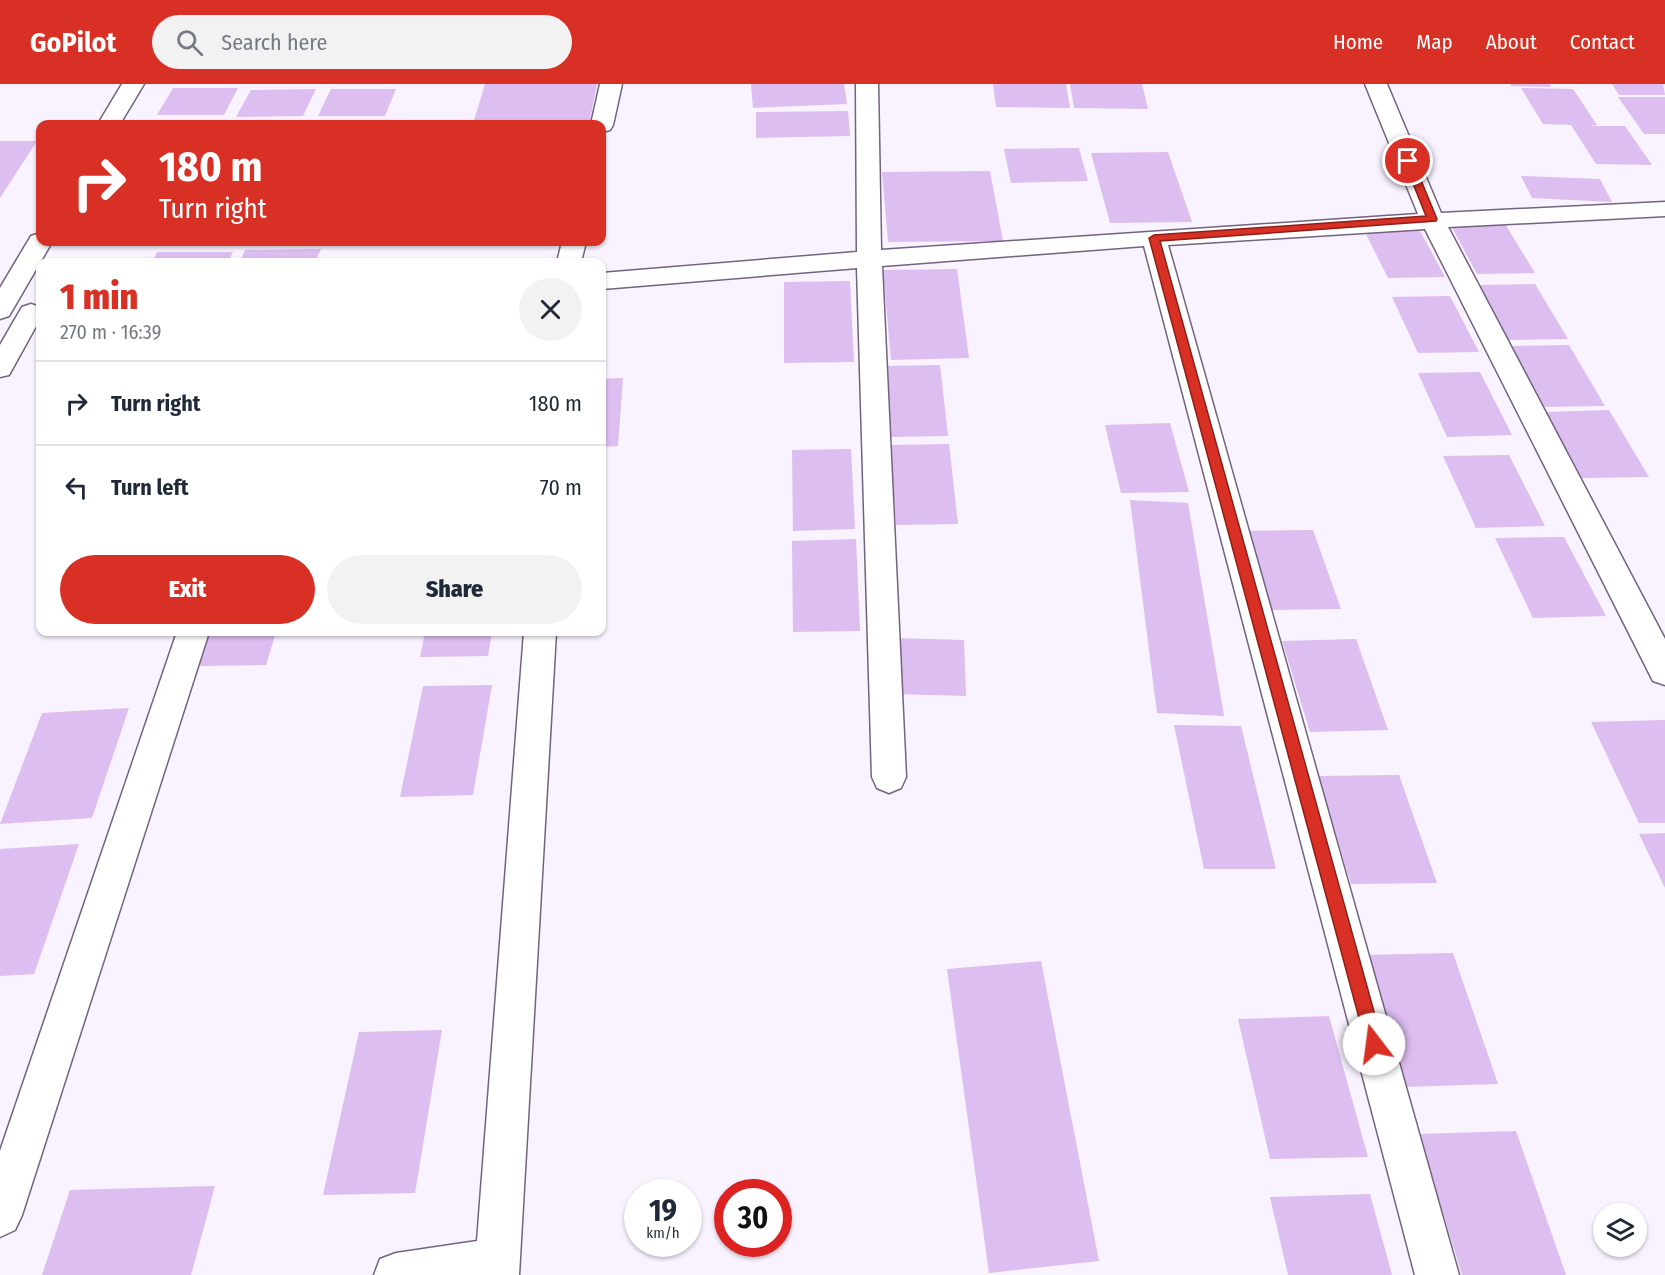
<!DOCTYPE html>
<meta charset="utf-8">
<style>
:root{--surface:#fff;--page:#f2f2f3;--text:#1f2937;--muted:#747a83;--line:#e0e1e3;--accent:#d93025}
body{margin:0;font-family:"Fira Sans Condensed",sans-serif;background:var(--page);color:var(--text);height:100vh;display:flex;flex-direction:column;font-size:22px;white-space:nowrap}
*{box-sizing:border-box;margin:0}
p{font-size:20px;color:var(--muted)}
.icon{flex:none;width:33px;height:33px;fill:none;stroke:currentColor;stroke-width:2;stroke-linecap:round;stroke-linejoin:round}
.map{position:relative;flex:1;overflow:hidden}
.drawer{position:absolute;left:36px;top:174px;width:570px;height:378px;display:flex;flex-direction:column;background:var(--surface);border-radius:12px;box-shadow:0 2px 4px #0004}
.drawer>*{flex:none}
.top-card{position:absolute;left:36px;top:36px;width:570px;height:126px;border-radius:12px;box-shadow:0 2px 4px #0004;background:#d93025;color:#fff;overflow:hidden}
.tools{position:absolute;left:1593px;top:1119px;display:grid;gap:12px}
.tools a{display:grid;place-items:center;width:54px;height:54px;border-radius:50%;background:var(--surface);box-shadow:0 2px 4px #0004;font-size:30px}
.speed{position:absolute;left:624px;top:1095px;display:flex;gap:12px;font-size:30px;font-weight:700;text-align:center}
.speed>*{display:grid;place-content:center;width:78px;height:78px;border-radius:50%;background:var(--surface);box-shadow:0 2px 4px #0004;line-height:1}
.speed small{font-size:15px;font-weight:400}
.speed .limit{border:9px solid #d22;background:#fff;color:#111}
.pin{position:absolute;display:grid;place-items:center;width:51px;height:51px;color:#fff;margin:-26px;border:3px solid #fff;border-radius:50%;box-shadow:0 2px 6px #0007}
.me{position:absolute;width:66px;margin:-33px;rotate:345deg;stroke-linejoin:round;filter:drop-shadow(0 0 4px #0008)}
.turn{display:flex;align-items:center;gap:21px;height:126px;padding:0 24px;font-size:27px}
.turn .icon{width:78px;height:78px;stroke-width:2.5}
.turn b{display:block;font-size:42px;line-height:51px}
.round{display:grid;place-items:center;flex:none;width:63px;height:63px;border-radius:32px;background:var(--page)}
.head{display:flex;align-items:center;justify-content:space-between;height:102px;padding:0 24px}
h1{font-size:36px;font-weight:800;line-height:45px;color:var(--accent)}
.primary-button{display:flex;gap:12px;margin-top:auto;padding:12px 24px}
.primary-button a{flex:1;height:69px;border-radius:36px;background:var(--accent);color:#fff;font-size:24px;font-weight:800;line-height:69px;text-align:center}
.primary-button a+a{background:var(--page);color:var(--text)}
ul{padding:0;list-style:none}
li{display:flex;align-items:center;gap:18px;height:84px;padding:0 24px;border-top:2px solid var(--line)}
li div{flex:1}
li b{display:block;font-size:22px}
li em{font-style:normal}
header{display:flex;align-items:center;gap:36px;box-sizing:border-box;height:84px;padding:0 30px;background:var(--accent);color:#fff}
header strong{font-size:28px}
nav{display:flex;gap:33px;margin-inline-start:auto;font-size:21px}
.search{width:420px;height:54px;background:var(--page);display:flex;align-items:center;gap:15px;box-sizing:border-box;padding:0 21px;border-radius:33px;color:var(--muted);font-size:22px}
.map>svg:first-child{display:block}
.building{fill:#dcbef1}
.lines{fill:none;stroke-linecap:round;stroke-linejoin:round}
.street-casing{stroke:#73637e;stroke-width:3}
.street{fill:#fff;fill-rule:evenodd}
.route{fill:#d93025;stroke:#8d1f18;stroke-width:1.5}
</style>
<header>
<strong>GoPilot</strong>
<div class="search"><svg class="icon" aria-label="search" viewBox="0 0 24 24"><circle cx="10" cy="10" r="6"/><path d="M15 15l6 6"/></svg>Search here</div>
<nav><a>Home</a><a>Map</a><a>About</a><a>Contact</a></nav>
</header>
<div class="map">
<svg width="1665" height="1191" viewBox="0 0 1665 1191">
<rect width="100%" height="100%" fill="#f9f2ff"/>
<g class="building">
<path d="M485,0h112l-8,40h-116z"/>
<path d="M751,0h93l3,20 -94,4z"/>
<path d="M993,0h73l4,24 -74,-1z"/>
<path d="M1070,0h72l6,25 -74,-1z"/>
<path d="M1511,0h38l2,3 -40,-1z"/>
<path d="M1612,0h51l2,11h-46z"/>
<path d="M173,4h65l-14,27h-67z"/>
<path d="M1521,4l52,1 24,36 -8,1h36l27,39 -56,-1 -25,-39 -28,-1z"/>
<path d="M316,5l-13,27 -67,1 15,-27z"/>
<path d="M331,5h65l-11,27h-67z"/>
<path d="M1618,13h47v37h-21z"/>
<path d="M848,27l2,25 -94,2v-26z"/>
<path d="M0,57h37l-37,57z"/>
<path d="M1079,64l9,33 -77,2 -7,-34z"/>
<path d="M1168,68l24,70 -82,1 -19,-70z"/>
<path d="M990,87l13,70 -115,1 -6,-70z"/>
<path d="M1521,92l79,3 12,23 -80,-4z"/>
<path d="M1450,140h55l30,49 -58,1z"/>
<path d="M1418,143l27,50 -57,1 -25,-50z"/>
<path d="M321,165l-6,13h-75l5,-12z"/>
<path d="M157,168h76l-5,10h-76z"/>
<path d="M957,185l12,89 -78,2 -8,-90z"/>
<path d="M850,197l4,81 -70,1v-81z"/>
<path d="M1535,200l33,55 -60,1 -31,-55z"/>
<path d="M1450,212l29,56 -61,1 -26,-56z"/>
<path d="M1569,261l36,61 -63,1 -34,-61z"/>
<path d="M940,281l8,71 -59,1 -5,-71z"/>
<path d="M1480,288l32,63 -65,2 -29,-64z"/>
<path d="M623,294l-5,68 -16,1v-68z"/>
<path d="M1609,326l40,67 -67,1 -36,-66z"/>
<path d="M1170,339l19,69 -68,1 -16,-68z"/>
<path d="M949,360l9,80 -62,1 -6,-80z"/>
<path d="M851,365l4,80 -62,2 -1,-81z"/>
<path d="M1509,371l36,71 -69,2 -33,-72z"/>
<path d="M1130,416l58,3 36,213 -67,-3z"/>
<path d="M1313,446l28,79 -73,1 -25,-79z"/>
<path d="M1564,453l42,79 -73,2 -38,-80z"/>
<path d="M856,455l4,92 -67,1 -1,-91z"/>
<path d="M210,548h66l-10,33 -69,1z"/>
<path d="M425,548h67l-4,24 -68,1z"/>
<path d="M894,554l70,2 2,56 -73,-2z"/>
<path d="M1356,555l32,91 -78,2 -28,-91z"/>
<path d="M492,601l-19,110 -73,2 23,-111z"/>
<path d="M129,624l-37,110 -92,6 42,-111z"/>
<path d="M1665,636v103h-26l-48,-101z"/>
<path d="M1174,641l67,1 35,143h-72z"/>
<path d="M1399,691l38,108 -86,1 -33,-108z"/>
<path d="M1665,749v55l-26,-54z"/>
<path d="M79,760l-45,130 -34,2v-127z"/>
<path d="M1453,869l45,131 -95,3 -40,-132z"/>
<path d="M1041,877l58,300 -110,12 -42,-304z"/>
<path d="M1329,932l39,141 -98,2 -32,-140z"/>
<path d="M442,946l-27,163 -92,2 36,-163z"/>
<path d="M1516,1047l50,144h-104l-43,-141z"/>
<path d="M215,1102l-24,89h-149l28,-85z"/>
<path d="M1370,1110l22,81h-104l-18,-78z"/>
</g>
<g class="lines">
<defs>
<g id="street">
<path d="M122,0h22l-24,40h-22z"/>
<path d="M600,0h22l-9,41 -3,5 -8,2v-8h-11z"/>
<path d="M856,0h22l3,166 537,-36 -53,-130h22l54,129 224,-11v14l-217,11 217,412v46l-12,-4 -228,-452 -257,16 291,1030h-44l-271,-1029 -262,20 24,511 -5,11 -12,5 -12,-5 -5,-11 -15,-509 -255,21v-16l255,-21z"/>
<path d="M40,149v9h12l-43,74 -9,3v-31l31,-52z"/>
<path d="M562,158h24l-5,20h-24z"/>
<path d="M31,220l9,3v12l-31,56 -9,2v-32l22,-38z"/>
<path d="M177,548h32l-187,583 -7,15 -15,7v-86z"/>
<path d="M524,548h32l-37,643h-145l6,-16 16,-6 81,-12z"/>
</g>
</defs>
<use href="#street" class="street-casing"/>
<use href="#street" class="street"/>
</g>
<path class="route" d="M1405,75l8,2 24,58 -1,2 -276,20 223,803 -3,6 -6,3 -6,-3 -2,-6 -217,-806 5,-3 272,-19 -22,-55z"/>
</svg>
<div class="tools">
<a><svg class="icon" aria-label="layers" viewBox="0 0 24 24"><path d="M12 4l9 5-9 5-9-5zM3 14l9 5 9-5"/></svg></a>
</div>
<div class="speed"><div>19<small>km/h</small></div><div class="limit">30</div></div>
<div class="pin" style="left:1408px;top:77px;background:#d93025"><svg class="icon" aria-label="arrive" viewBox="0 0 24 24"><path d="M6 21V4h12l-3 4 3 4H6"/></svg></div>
<svg class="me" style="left:1374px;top:960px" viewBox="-20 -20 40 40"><circle r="19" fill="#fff"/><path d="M0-13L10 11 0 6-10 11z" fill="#d93025"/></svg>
<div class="top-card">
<div class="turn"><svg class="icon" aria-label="right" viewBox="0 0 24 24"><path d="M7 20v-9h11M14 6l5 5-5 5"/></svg><div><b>180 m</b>Turn right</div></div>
</div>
<section class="drawer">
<div class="head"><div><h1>1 min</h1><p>270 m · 16:39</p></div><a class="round"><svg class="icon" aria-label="close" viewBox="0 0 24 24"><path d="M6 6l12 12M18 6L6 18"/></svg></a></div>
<ul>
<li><svg class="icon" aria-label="right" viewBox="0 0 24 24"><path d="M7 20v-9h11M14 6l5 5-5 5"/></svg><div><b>Turn right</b></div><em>180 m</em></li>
<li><svg class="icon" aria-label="left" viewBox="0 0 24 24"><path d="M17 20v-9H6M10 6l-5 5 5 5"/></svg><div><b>Turn left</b></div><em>70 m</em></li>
</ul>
<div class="primary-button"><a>Exit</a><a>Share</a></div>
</section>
</div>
